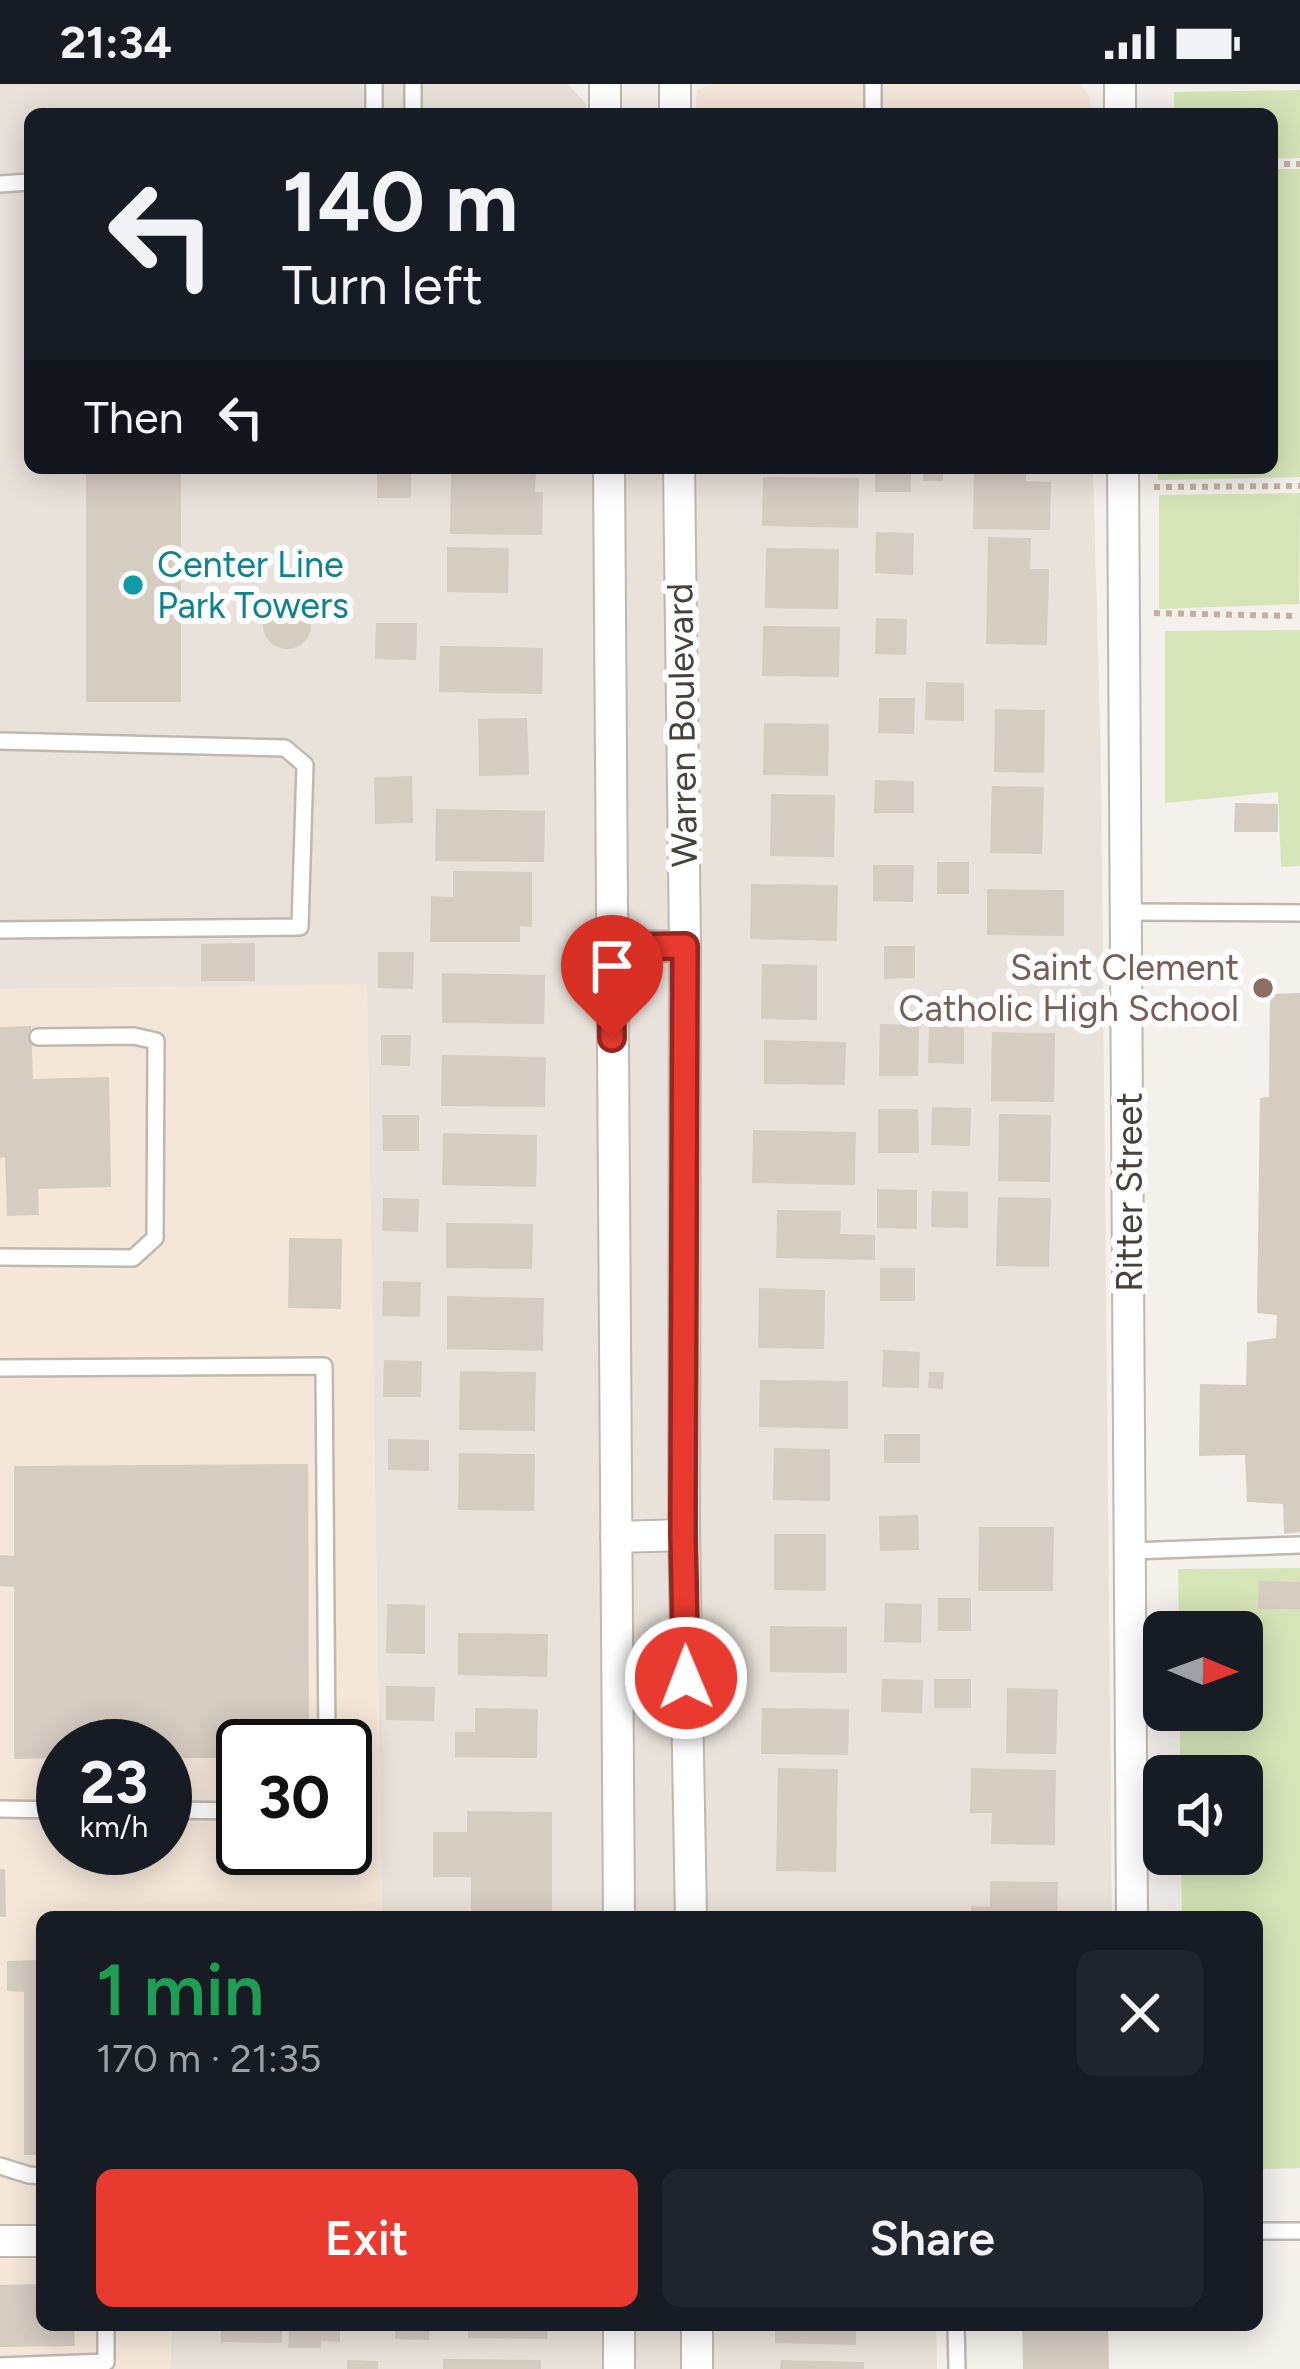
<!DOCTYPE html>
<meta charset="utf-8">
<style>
:root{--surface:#171b24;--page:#20242c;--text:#f1f3f6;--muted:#9ea1a6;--accent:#e83a2f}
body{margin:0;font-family:Figtree,sans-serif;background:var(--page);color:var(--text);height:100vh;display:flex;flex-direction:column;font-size:45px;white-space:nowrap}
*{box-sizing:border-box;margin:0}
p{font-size:39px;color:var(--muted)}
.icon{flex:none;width:66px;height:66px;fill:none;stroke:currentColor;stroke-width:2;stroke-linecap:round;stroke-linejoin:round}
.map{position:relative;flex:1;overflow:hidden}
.panel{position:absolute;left:36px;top:1827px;width:1227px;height:420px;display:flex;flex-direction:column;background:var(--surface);border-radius:18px;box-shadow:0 6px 30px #0003}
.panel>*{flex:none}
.guide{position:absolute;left:24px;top:24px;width:1254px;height:366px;border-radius:18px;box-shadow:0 6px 30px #0003;background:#171b24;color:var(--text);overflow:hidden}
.needle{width:78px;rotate:91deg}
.controls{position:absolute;left:1143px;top:1527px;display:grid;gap:24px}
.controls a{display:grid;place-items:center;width:120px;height:120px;border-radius:18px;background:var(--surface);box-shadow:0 6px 30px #0003;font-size:60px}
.speed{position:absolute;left:36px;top:1635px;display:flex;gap:24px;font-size:60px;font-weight:700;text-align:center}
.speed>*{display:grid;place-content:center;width:156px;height:156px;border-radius:50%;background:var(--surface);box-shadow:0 6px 30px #0003;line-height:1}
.speed small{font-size:30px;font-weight:400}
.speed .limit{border:6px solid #111;border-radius:18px;background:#fff;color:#111}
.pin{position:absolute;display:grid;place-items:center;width:102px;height:102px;color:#fff;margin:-123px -51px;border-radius:50% 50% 50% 0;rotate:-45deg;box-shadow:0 0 12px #0007}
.pin .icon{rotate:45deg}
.me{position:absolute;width:132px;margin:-66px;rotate:359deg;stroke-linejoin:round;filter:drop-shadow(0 0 9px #0008)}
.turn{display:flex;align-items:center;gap:42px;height:252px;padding:0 60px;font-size:54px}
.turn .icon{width:156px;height:156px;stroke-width:2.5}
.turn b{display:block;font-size:84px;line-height:102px}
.then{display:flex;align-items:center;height:114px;padding:0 60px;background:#0003;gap:24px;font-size:45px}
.round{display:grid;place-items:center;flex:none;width:126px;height:126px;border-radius:18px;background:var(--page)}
.head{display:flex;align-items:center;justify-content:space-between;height:204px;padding:0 60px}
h1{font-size:72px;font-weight:600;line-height:90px;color:#1e9e55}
.cta{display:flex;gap:24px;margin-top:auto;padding:24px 60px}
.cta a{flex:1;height:138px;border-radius:18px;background:var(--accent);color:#fff;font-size:48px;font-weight:600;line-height:138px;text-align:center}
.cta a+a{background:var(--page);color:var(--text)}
.status{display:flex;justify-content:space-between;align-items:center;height:84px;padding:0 60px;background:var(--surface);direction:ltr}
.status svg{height:33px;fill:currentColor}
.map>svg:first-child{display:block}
.residential{fill:#e8e2da}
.commercial{fill:#f4e6d9;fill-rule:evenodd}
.green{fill:#d5e5b8}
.building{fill:#d5ccc2}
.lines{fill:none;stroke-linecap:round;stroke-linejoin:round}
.service-casing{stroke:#bfb8af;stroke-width:20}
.minor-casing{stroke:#bfb8af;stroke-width:34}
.path{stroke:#c0b2a1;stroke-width:6;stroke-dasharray:6 6;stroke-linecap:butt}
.service{stroke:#fff;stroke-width:15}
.minor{stroke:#fff;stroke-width:30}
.route-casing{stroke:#97261f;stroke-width:30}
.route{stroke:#e83a2f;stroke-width:21}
.culture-dot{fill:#0f9aa8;stroke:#fff;stroke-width:4.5}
.education-dot{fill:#8d6e63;stroke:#fff;stroke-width:4.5}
.labels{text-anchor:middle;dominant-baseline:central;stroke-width:12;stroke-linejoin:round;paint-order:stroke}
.culture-label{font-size:36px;fill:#0d838f;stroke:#fff;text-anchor:start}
.street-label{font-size:36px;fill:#48413a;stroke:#fff}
.education-label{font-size:36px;fill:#785e54;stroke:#fff;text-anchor:end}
</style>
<div class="status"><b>21:34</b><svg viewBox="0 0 49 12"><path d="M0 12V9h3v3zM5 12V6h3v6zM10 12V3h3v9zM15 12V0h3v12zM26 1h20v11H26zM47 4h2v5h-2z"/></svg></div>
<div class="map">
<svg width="1300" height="2285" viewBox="0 0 1300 2285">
<rect width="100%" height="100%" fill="#f4f1ec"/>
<g class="residential">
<path d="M0,0h568l17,19 3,11h-558v354h1063l8,294 11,1155h-730l-15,-932 -367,4z"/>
<path d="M172,2241h764l1,44h-767z"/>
</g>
<g class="commercial">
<path d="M713,0h367l10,13 1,17h-396l2,-24z"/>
<path d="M367,900l15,933h-340v408h130l-2,44h-170v-1380zM63,1662h102v102h-102zM243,1662h102v102h-102z"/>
</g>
<g class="green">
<path d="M1300,6v68l-28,1v-45h-98v-22z"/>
<path d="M1272,85h28v308l-142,3v-12h114z"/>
<path d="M1300,409l-1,111 -140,5v-114z"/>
<path d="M1300,546v236l-19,1 -3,-75 -113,11v-172z"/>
<path d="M1300,1484v600l-43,1v-252h-75l-1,-63h61v-78h-62v-66h62v-78h-63l-1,-63z"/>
</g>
<g class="building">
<rect x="86" y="384" width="95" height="234"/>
<rect x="377" y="384" width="34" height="30"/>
<rect x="875" y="384" width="36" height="24"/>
<rect x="923" y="384" width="20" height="13"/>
<path d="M974,384h52v13l25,1 -1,48 -77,-1z"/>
<path d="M451,389l85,1 -1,18h8l-1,43 -92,-1z"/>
<path d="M763,393l96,1 -1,50 -96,-2z"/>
<path d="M876,448l38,1 -1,42 -38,-2z"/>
<path d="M988,453l43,1 -1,31h19l-2,76 -61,-1z"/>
<path d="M447,463l62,1 -1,45 -61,-1z"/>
<path d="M766,464l73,1 -1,60 -73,-1z"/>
<circle cx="287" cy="541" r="24"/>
<path d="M876,534l31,1 -1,36 -31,-1z"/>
<path d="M376,539h41l-1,37 -41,-1z"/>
<path d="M763,542l77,1 -1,50 -77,-1z"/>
<path d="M440,562l103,2 -1,46 -103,-2z"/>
<path d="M926,598l38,1v38l-39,-1z"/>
<path d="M879,614h36l-1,36 -36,-1z"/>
<path d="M995,625l50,1 -1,63 -50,-1z"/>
<path d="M527,634l2,57 -50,1 -1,-57z"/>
<path d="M764,639l65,1 -1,52 -65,-1z"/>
<path d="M412,692l1,47 -38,1 -1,-47z"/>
<path d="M875,696l39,1v32h-40z"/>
<path d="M992,702l52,1 -2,67 -52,-1z"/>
<path d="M771,710l64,1 -1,62 -64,-1z"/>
<path d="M1235,719l43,1v28h-44z"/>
<path d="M436,725l109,2 -1,51 -109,-1z"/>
<rect x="937" y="778" width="32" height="32"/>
<path d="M873,781h41l-1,37 -40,-1z"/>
<path d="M453,787l79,1v55l-12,-1v16h-90l1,-46 22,1z"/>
<path d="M751,800l87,1 -1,56 -87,-2z"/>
<path d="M987,805l77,1v46l-77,-1z"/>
<path d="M255,859v38h-54v-37z"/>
<path d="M884,862h31v32l-31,1z"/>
<path d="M378,868h36l-1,37 -35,-1z"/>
<path d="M762,880l55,1v55l-56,-1z"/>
<path d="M442,889l103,2 -1,49 -102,-1z"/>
<path d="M1300,909v539l-16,2 -1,-30 -36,-2 -2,-47 -46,1 1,-72 46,1 1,-43 29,-4 1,-23 -20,-2 3,-215 9,-1 1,-103z"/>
<path d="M880,940l39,1 -1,51h-39z"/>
<path d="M929,940l35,1v39l-36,-1z"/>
<path d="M31,942l2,53 76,-2 2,110 -73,2 1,26 -32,1 -2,-59 -5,1v-131z"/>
<path d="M992,948l63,1 -1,69 -63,-1z"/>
<path d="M381,951h30l-1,31 -29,-1z"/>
<path d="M764,956l82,2 -1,43 -81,-1z"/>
<path d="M442,971l104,2 -1,50 -104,-1z"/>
<path d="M932,1023l39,1 -1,38 -39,-1z"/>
<path d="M878,1025h40l1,44h-41z"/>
<path d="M999,1030l52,1 -1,67 -52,-1z"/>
<path d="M382,1031h37v36h-36z"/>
<path d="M753,1046l103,2 -1,53 -103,-2z"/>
<path d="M443,1049l94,2 -1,52 -94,-2z"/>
<path d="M877,1105l40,1v39l-40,-1z"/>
<path d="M932,1107l36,1v36l-37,-1z"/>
<path d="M998,1113l53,1 -2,69 -53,-1z"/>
<path d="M383,1114l36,1 -1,33 -36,-1z"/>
<path d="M777,1126l64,1 -1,23 35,1v25l-99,-2z"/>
<path d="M446,1139l87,1 -1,45 -86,-1z"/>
<path d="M289,1154l53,1 -1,70 -53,-1z"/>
<rect x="880" y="1184" width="35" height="33"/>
<path d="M383,1197l38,1 -1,35 -38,-1z"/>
<path d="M759,1204l66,2 -1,59 -66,-1z"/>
<path d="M447,1212l97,2 -1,53 -96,-2z"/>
<path d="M883,1266l37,2 -1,36 -37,-1z"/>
<path d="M384,1276l38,1 -1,36h-38z"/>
<path d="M460,1287l76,1 -1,59 -76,-1z"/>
<path d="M929,1288h15l-1,17 -15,-1z"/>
<path d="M760,1296l88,1v48l-89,-2z"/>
<rect x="884" y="1350" width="36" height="29"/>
<path d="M388,1355l41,1v31l-41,-1z"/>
<path d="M774,1364l56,1v52l-57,-1z"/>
<path d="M459,1369l76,1 -1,57 -76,-1z"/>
<path d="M308,1380l1,282h-66v12h-78v-12h-102v12l-49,1v-172l-14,-1v-31l14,1v-90z"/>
<path d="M918,1431l1,35 -39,1 -1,-35z"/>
<path d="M979,1443h75l-1,64h-75z"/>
<path d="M774,1450h52v57l-52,-1z"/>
<path d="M1259,1497l41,1v27h-42z"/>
<rect x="938" y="1514" width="33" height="33"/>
<path d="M885,1519l37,1 -1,39 -37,-1z"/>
<path d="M387,1520l38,1v49l-39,-1z"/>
<path d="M770,1542l77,1v46l-77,-1z"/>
<path d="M458,1549l90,1 -1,43 -89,-2z"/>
<path d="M882,1595l41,1 -1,33 -41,-1z"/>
<rect x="934" y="1595" width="37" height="29"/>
<path d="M386,1602l49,1 -1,34 -48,-1z"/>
<path d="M1007,1604l51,1 -2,65 -50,-1z"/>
<path d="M475,1624l63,1 -1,49 -82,-1v-25h20z"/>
<path d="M762,1624l87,1 -1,46 -87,-1z"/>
<path d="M778,1684l60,1 -2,103 -60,-1z"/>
<path d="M971,1684l85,2 -1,75 -64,-1 1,-31h-22z"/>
<path d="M467,1727l85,1v105h-81v-40h-38v-45h34z"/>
<path d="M0,1785h5l1,48h-6z"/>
<path d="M990,1797l68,1 -1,35h-86v-11l19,1z"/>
<path d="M42,1876v195h-18v-163l-17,-1v-30z"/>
<path d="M42,2200v41h32l1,21 -75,1v-62z"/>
<path d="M221,2241h61v18l-61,-1z"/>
<path d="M289,2241h51v17l-19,-1v7h-33z"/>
<path d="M395,2241h35l-1,15 -34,-1z"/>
<path d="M468,2241h80l-1,14 -79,-1z"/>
<path d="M775,2241h81v20l-81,-2z"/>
<path d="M1022,2241h86l1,44h-86z"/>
<path d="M443,2275l98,1v9h-98z"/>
<path d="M347,2276l31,1v8h-31z"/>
<path d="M781,2276l83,2v7h-84z"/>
</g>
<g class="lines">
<defs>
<g id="service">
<path d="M374,0v30"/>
<path d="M873,0v30"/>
<path d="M413,30v-30"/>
<path d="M0,100l30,-2"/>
<path d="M0,657l285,7 20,17 -5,162 -300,3"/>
<path d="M1128,828l172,1"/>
<path d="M0,1173l133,1 22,-20 1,-197 -22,-5 -96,1"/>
<path d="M0,1284l324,-2 3,380"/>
<path d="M1130,1467l170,-6"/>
<path d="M0,1725l63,1"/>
<path d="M165,1726l78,1"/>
<path d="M0,2082l29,9 13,1"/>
<path d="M1257,2147h43"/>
<path d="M956,2241l1,44"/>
<path d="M0,2282l106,-4v-37"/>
</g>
<g id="minor">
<path d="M605,0v30"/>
<path d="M675,0v30"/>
<path d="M1120,0v30"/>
<path d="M609,384l10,1449"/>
<path d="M679,384l6,478 -1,589 7,382"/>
<path d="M1123,384l9,1449"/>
<path d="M611,863l74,-1"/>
<path d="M616,1453l68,-2"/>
<path d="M0,2157h42"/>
<path d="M619,2285v-44"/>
<path d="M697,2285v-44"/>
</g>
</defs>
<use href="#service" class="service-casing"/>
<use href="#minor" class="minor-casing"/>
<g class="path">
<path d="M1272,80h28"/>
<path d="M1154,403l146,-1"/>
<path d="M1154,529l138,3"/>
</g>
<use href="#service" class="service"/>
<use href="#minor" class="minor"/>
</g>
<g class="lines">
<defs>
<path id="route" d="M612,954l-1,-91 74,-1 -2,589 3,143"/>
</defs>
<use href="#route" class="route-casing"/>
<use href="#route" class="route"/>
</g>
<circle class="culture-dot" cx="133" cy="501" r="12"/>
<circle class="education-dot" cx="1263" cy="904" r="12"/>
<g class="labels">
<g class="culture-label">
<text x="157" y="480">Center Line<tspan x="157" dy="41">Park Towers</tspan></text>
</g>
<g class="street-label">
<text transform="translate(682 641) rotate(-91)">Warren Boulevard</text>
<text transform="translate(1129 1108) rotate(-90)">Ritter Street</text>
</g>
<g class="education-label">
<text x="1239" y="883">Saint Clement<tspan x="1239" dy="41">Catholic High School</tspan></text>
</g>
</g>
</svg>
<div class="controls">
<a><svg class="needle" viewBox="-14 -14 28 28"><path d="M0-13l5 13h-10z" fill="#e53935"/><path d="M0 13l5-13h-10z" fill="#9ea1a6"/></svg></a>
<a><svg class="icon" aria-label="sound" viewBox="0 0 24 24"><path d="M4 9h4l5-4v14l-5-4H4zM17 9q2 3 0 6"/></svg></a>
</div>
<div class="speed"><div>23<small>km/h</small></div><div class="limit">30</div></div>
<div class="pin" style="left:612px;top:954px;background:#d93025"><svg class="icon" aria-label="arrive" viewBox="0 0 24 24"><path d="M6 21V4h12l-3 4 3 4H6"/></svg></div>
<svg class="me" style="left:686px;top:1594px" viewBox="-20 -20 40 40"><circle r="17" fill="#e83a2f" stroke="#fff" stroke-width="3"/><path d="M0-11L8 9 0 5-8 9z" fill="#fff"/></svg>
<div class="guide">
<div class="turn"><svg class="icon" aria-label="left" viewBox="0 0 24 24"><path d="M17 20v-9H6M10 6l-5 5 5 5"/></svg><div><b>140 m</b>Turn left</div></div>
<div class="then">Then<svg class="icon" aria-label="left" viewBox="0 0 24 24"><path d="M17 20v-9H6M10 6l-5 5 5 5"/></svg></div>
</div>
<section class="panel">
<div class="head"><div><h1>1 min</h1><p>170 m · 21:35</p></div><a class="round"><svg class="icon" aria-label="close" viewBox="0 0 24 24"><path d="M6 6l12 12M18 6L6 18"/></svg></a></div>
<div class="cta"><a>Exit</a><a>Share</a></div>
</section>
</div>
